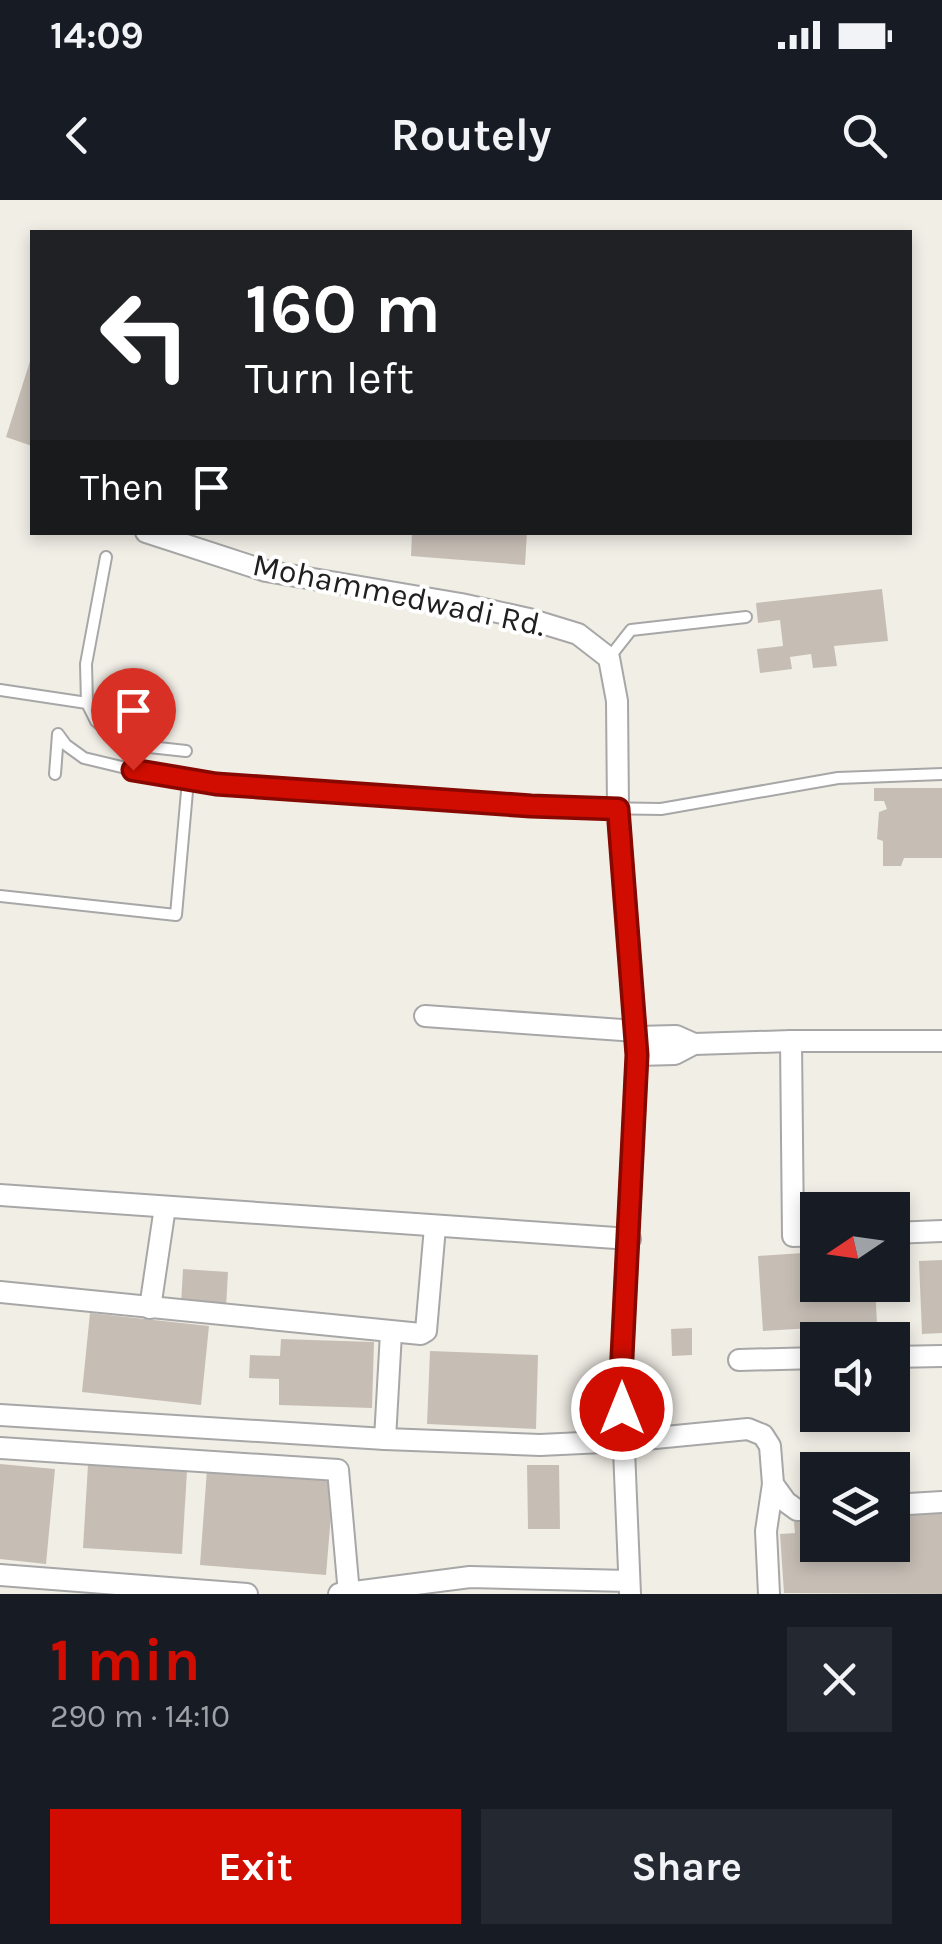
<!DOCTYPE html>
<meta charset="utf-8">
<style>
:root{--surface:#171b24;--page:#242831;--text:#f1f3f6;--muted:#9ea1a6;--accent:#d00d00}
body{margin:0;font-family:Karla,sans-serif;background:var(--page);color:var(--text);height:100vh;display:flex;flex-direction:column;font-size:38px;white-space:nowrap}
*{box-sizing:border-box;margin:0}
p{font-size:32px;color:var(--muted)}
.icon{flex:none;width:55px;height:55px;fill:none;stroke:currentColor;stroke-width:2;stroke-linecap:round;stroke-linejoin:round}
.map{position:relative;height:1394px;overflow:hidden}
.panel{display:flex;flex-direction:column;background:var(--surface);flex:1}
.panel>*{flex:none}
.hud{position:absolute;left:30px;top:30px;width:882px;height:305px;border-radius:0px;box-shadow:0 5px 15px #0003;background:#202124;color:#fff;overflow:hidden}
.needle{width:65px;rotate:257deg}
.buttons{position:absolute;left:800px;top:992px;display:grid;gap:20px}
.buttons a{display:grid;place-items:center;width:110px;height:110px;border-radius:0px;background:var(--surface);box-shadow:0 5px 15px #0003;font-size:50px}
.pin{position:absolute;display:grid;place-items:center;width:85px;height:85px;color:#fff;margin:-102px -42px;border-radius:50% 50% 50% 0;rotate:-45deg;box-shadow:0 0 10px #0007}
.pin .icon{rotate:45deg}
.me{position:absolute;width:110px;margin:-55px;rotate:0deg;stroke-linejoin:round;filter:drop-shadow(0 0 8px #0008)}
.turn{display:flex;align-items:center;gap:35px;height:210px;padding:0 50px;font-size:45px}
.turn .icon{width:130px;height:130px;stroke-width:2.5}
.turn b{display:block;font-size:70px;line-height:85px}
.then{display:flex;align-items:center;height:95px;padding:0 50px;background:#0003;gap:20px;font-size:38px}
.round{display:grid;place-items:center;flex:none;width:105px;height:105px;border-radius:0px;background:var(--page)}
.overview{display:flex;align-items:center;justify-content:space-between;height:170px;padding:0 50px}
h1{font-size:60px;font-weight:700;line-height:75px;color:var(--accent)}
.button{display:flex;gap:20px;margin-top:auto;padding:20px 50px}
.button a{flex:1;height:115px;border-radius:0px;background:var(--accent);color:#fff;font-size:40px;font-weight:700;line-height:115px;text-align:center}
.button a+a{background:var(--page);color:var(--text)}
.status{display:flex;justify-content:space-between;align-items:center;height:70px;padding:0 50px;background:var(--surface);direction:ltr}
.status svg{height:28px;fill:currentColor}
header{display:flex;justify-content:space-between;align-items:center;height:130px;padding:0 50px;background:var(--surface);font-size:45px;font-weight:700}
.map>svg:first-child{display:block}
.building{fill:#c6beb5}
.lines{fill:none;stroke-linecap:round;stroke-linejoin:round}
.lane-casing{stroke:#a7a7a7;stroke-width:14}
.street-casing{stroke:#a7a7a7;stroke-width:24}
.lane{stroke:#fff;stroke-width:10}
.street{stroke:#fff;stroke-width:20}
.route-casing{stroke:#870800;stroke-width:25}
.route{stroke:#d00d00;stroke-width:18}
.labels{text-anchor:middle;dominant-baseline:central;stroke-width:8;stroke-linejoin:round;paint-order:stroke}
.street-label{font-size:32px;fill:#202020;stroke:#fff}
</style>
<div class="status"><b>14:09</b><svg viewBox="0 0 49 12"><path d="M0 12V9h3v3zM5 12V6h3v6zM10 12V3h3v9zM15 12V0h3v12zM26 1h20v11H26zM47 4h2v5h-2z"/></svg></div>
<header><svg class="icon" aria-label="back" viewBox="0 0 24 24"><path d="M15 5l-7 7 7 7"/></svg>Routely<svg class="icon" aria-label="search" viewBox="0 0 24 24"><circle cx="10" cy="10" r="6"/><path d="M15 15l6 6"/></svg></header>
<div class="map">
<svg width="942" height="1394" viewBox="0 0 942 1394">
<rect width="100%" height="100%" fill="#f1eee6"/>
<g class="building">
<path d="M32,155v91l-26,-9z"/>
<path d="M412,332h115l-2,33 -114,-9z"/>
<path d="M882,389l6,52 -54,5 3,20 -24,2 -2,-14 -21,3 2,12 -32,4 -3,-24 26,-3 -3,-26 -22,3 -2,-20z"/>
<path d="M874,588h68v70h-38l-3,8h-18v-25l-6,-2 2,-27 8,-3 -3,-8h-10z"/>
<path d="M818,1052v33h57l2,39 -114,7 -5,-75z"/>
<path d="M942,1060v73l-20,1 -3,-73z"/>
<path d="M183,1069l45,3 -2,36 -45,-3z"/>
<path d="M90,1113l119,13 -8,79 -119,-13z"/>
<path d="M692,1128v27l-20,1 -1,-27z"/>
<path d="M281,1139l93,3 -2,66 -93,-3v-26l-30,-1 1,-23 30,1z"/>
<path d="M430,1151l108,4 -2,74 -109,-5z"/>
<path d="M0,1264l55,5 -9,95 -46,-5z"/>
<path d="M88,1265l99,6 -5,83 -99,-6z"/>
<path d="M527,1265h32l1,64h-32z"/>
<path d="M207,1269l127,10 -8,96 -126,-10z"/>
<path d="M942,1312v82l-158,-1 -4,-59 15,-1 -1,-11 24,-2v25h74v-30z"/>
</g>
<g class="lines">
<defs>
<g id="lane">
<path d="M106,357l-20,107 1,39 9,18 26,23 64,7"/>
<path d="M609,458l22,-28 115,-13"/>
<path d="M0,490l87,13"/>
<path d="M55,574l3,-40 8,11 18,13 71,17 62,9 314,23 130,2 177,-31 104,-4"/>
<path d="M0,696l176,19 12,-135"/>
</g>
<g id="street">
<path d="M146,332l120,39 195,33 68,15 49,15 31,24 8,43 1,108 19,246 -16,322 9,217"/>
<path d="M425,816l211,15"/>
<path d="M636,837l40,-1 18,8"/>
<path d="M791,841l2,195 25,-1"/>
<path d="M637,855l38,-1 19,-10 97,-3h151"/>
<path d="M0,995l630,44"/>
<path d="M892,1033l50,-2"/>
<path d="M0,1092l421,42 5,-3 9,-104"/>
<path d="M150,1108l15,-101"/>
<path d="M892,1157l50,-1"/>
<path d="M739,1160l79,-2"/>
<path d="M0,1215l385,24 155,6 84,-4 124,-12 15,6 7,11 3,38 13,18 11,8h21"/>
<path d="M385,1239l6,-106"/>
<path d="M0,1248l338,22 11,124"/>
<path d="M892,1305l50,-3"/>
<path d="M0,1375l247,19"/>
<path d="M339,1394l131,-17 158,4"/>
<path d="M769,1394l-3,-63 7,-47"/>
</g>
</defs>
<use href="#lane" class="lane-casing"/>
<use href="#street" class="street-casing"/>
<use href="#lane" class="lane"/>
<use href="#street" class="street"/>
</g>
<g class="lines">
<defs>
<path id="route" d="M133,570l83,14 315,22 87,3 19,246 -16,322 1,32"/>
</defs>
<use href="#route" class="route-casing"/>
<use href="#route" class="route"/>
</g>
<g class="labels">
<g class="street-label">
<text transform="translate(399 395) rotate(12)">Mohammedwadi Rd.</text>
</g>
</g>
</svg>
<div class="buttons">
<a><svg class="needle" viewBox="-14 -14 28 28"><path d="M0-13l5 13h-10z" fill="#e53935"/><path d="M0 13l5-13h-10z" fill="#9ea1a6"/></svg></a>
<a><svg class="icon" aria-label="sound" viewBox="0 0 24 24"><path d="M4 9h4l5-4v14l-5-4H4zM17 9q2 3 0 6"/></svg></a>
<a><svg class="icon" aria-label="layers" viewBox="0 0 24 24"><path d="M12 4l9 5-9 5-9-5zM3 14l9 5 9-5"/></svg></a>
</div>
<div class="pin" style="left:133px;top:570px;background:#d93025"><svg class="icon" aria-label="arrive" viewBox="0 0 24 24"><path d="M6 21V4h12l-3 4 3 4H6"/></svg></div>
<svg class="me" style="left:622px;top:1209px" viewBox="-20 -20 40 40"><circle r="17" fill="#d00d00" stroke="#fff" stroke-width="3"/><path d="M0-11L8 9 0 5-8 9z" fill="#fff"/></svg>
<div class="hud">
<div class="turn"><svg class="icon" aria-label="left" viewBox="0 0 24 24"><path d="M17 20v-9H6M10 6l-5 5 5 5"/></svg><div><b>160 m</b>Turn left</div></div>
<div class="then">Then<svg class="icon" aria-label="arrive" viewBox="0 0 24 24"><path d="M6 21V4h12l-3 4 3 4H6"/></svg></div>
</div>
</div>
<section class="panel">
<div class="overview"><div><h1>1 min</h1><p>290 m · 14:10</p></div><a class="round"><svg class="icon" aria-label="close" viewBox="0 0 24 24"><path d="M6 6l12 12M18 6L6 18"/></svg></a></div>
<div class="button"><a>Exit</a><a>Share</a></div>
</section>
